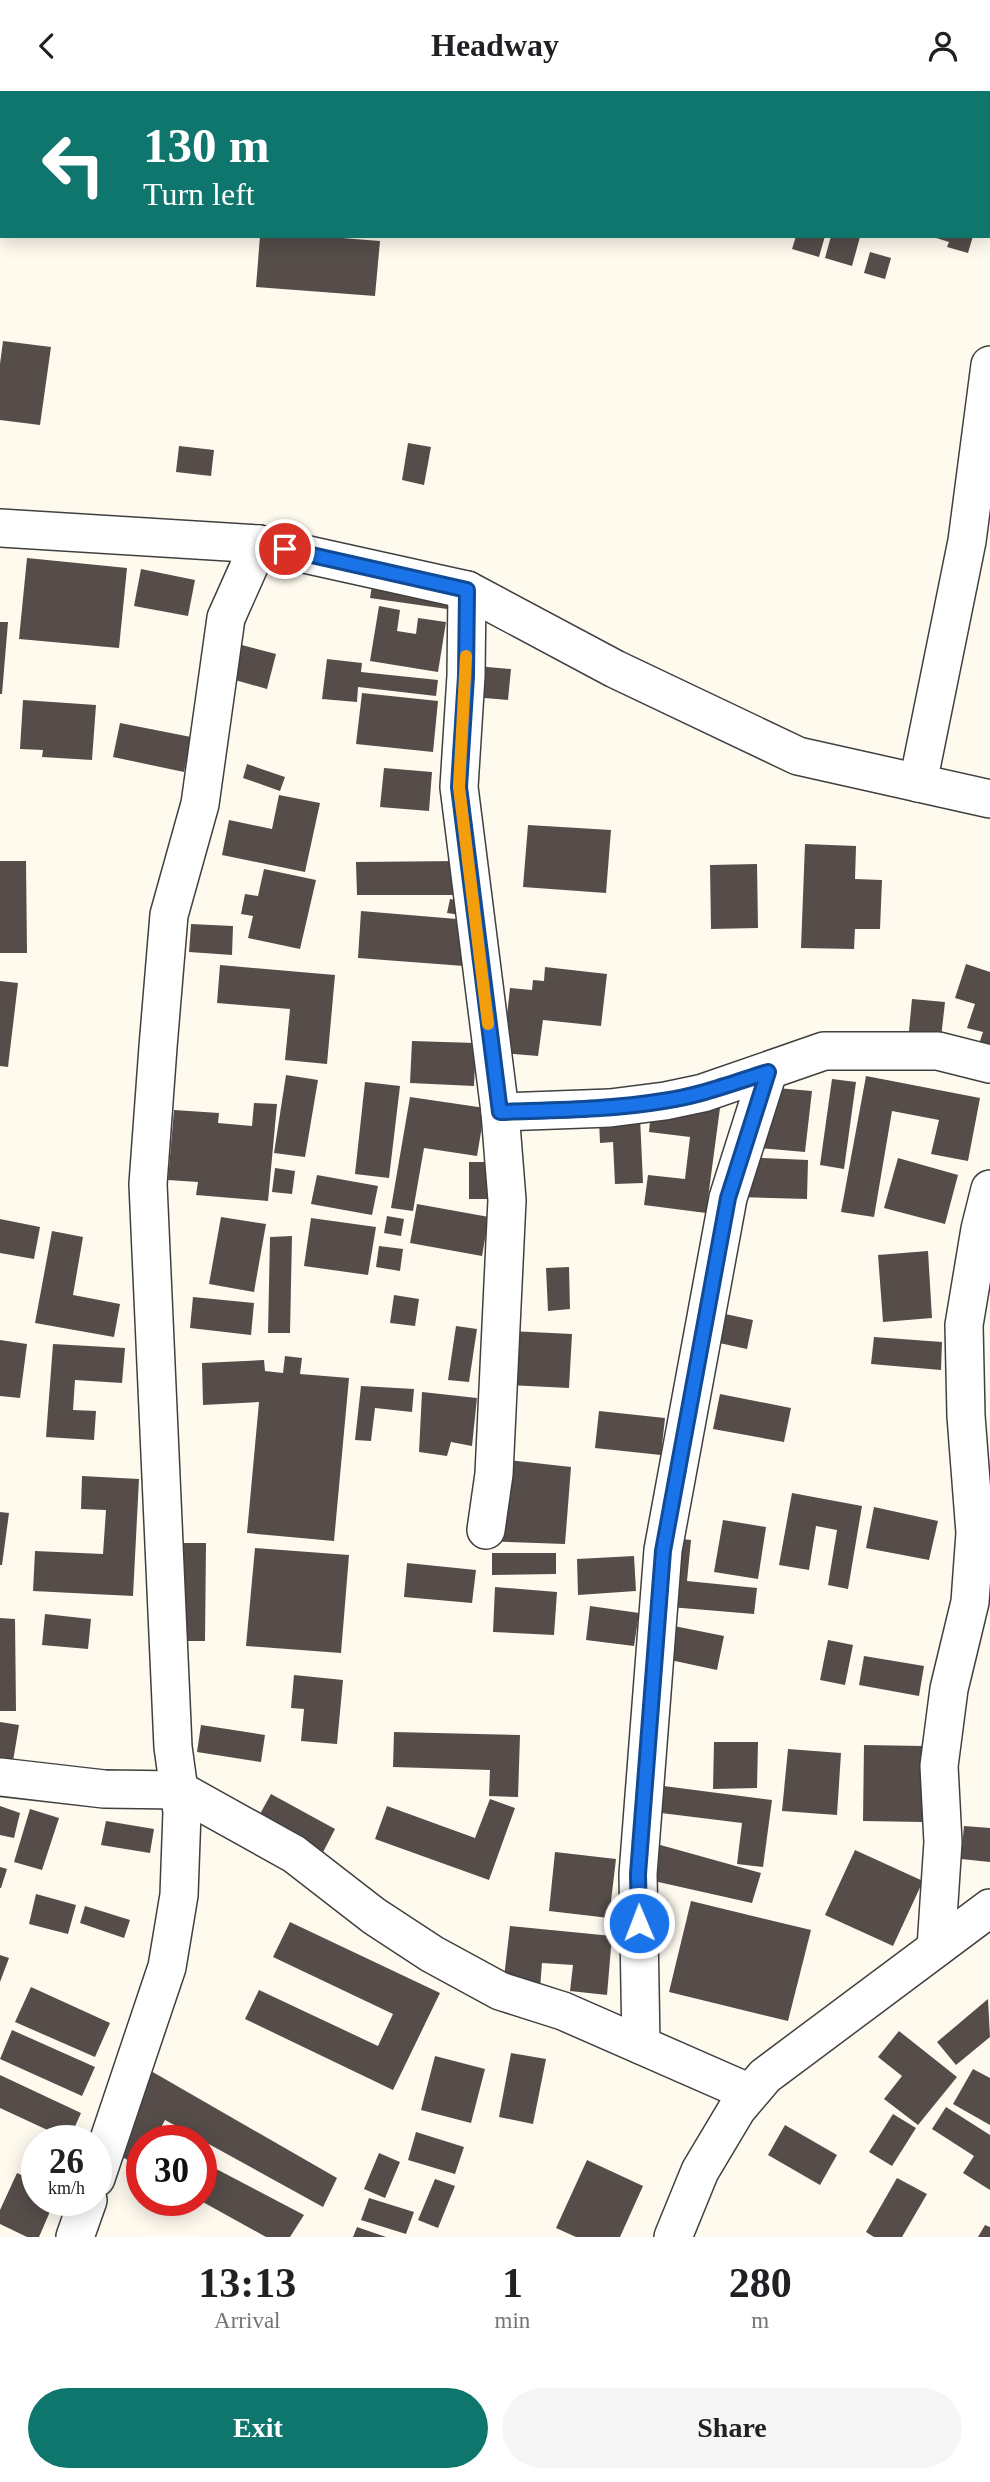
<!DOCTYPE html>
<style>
:root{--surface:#fff;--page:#f6f6f6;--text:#202124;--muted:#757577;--accent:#0f766e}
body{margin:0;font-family:Georgia,serif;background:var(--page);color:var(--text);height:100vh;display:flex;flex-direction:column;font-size:26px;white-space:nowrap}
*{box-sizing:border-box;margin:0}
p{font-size:23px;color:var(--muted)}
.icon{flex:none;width:38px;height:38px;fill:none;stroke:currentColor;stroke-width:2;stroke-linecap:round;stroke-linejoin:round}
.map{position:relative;height:2146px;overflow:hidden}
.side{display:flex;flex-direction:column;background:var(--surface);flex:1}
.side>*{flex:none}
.banner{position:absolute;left:0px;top:0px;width:990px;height:147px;box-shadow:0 4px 18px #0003;background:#0f766e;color:#fff;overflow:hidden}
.speed{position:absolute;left:21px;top:2034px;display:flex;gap:14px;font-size:35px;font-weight:700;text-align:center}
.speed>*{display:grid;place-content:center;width:91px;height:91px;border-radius:50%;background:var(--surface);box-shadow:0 4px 18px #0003;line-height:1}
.speed small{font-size:18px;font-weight:400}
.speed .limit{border:10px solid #d22;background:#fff;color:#111}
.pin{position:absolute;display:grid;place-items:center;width:60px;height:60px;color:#fff;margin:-30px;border:4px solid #fff;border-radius:50%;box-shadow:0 2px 7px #0007}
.me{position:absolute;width:77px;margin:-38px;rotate:359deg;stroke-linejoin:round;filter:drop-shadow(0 0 5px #0008)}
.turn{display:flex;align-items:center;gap:24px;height:147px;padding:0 28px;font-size:32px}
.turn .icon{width:91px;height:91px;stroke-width:2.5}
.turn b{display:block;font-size:49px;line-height:60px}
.eta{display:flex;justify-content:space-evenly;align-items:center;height:119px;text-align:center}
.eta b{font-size:42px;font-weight:600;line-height:49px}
.primary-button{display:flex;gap:14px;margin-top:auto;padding:14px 28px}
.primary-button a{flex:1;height:80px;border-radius:42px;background:var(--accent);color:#fff;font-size:28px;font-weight:600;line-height:80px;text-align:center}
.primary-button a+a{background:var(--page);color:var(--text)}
header{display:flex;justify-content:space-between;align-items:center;height:91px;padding:0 28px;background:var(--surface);font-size:32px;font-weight:600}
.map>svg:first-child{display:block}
.building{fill:#564d4a}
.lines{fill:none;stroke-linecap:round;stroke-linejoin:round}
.minor-casing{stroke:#404040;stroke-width:40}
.minor{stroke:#fff;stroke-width:37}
.route-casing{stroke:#114b97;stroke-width:18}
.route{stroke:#1a73e8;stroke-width:12}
.slow{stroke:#f59e0b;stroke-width:12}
</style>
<header><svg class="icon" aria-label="back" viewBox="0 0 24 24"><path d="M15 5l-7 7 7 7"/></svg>Headway<svg class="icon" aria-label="person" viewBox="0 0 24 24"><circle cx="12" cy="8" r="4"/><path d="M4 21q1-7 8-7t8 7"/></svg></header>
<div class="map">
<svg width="990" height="2146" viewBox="0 0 990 2146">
<rect width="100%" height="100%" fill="#fffaee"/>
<g class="building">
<path d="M260,145h57l63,5 -5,55 -119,-9z"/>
<path d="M796,145h29l-6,21 -27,-8z"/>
<path d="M831,145l29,1 -8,29 -27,-8z"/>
<path d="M930,145h43l-5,17 -21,-6 2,-5z"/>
<path d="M870,161l21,6 -6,21 -21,-6z"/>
<path d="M3,250l48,6 -11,78 -40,-5v-56z"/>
<path d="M408,352l23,4 -7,38 -22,-5z"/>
<path d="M179,355l35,4 -3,26 -35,-4z"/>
<path d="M27,467l100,10 -8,80 -100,-9z"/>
<path d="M375,476l77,11 -5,31 -77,-11z"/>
<path d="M141,478l54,11 -7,36 -54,-10z"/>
<path d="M379,515l21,4 -3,21 19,3 2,-16 28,4 -8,50 -68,-11z"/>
<path d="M0,531h8l-6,72h-2z"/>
<path d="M238,553l38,10 -9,35 -39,-11z"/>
<path d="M327,568l35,4 -1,9 77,8 -2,16 -78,-9 -1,15 -35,-3z"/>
<path d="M476,575l35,3 -3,31 -35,-3z"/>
<path d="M362,602l76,8 -5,51 -77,-8z"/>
<path d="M23,609l73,5 -4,55 -50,-3 1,-7 -23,-1z"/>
<path d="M120,632l71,14 -7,35 -71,-15z"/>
<path d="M247,673l38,13 -5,14 -37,-13z"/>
<path d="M384,677l48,4 -3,39 -49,-4z"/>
<path d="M279,704l41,8 -15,69 -83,-17 7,-35 43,9z"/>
<path d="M528,734l83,5 -5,63 -83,-6z"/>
<path d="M805,753l51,2 -1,33 27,1 -2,49h-25l-1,20 -53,-1z"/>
<path d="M0,770h26l1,92h-27z"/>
<path d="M459,770l1,34h-103l-1,-33z"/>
<path d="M757,773l1,64 -47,1 -1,-64z"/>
<path d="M264,778l52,11 -16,69 -52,-11 5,-22 -12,-2 4,-20 13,2z"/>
<path d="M450,808l19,3 -2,14 -20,-3z"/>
<path d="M361,820l108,9 -5,46 -106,-8z"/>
<path d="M191,833l42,2 -1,29 -43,-3z"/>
<path d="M966,873l24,8v102l-19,-6 12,-36 -16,-4 8,-24 -20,-6z"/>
<path d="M220,874l115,10 -8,89 -42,-4 5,-51 -73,-6z"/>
<path d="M545,876l62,7 -6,52 -58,-6 -5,36 -35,-3 7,-65 22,2 1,-10 11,1z"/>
<path d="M0,890l18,2 -10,84 -8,-1z"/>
<path d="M912,908l33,3 -6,54 -32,-4z"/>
<path d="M412,950l64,2 -2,43 -64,-3z"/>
<path d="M286,984l32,5 -13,77 -31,-4z"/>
<path d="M866,985l114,22 -12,63 -37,-7 8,-34 -47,-9 -18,106 -33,-5z"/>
<path d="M832,988l24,3 -12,87 -24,-4z"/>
<path d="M365,991l35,4 -11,92 -34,-4z"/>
<path d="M752,995l60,5 -7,61 -59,-5z"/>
<path d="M410,1006l75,11 -8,48 -53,-8 -11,63 -22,-3z"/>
<path d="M652,1009l68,8 -14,105 -62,-8 4,-30 37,4 5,-42 -41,-5z"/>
<path d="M254,1012l23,1 -9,97 -72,-6 2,-13 -30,-2 6,-70 45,3 -1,10 34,3z"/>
<path d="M640,1026l3,66 -28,1 -2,-42 -13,1 -1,-24z"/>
<path d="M738,1066l70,3 -1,39 -70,-2z"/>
<path d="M898,1067l60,17 -13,49 -61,-16z"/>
<rect x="469" y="1071" width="20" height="37"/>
<path d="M275,1077l20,3 -3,23 -20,-2z"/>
<path d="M317,1084l61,11 -6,29 -61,-11z"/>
<path d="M417,1113l72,13 -7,39 -72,-13z"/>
<path d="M387,1125l17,3 -3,17 -17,-3z"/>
<path d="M221,1126l45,7 -12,68 -45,-8z"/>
<path d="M311,1127l65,9 -8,48 -64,-9z"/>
<path d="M0,1128l40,8 -6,32 -34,-6z"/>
<path d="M52,1140l31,6 -10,58 47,9 -6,33 -79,-14z"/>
<path d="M292,1145l-2,97h-22l2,-96z"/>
<path d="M379,1155l24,3 -3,22 -24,-4z"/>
<path d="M928,1160l4,67 -49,4 -5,-67z"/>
<path d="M569,1176l1,42 -22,2 -2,-43z"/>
<path d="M394,1204l25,4 -4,27 -25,-3z"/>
<path d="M193,1206l61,6 -3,32 -61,-7z"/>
<path d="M716,1221l37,8 -6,29 -37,-8z"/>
<path d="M456,1235l21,3 -8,53 -21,-2z"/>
<path d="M510,1240l62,3 -3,54 -62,-3z"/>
<path d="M874,1246l68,5 -1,28 -70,-6z"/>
<path d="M0,1249l27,4 -7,54 -20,-2z"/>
<path d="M53,1253l72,4 -3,35 -47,-3 -2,30 23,1 -2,29 -48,-3z"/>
<path d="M285,1265l17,2 -2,16 49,4 -15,163 -87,-8 12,-131 -56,3 -1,-42 62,-3 1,11 18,2z"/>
<path d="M361,1295l53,3 -2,23 -37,-4 -4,33 -16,-1z"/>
<path d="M422,1301l55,6 -5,48 -21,-4 -4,14 -28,-4z"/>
<path d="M720,1303l71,14 -7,34 -71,-13z"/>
<path d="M599,1320l66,7 -4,37 -66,-7z"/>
<path d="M489,1367l82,9 -6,77 -83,-3z"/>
<path d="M82,1385l57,3 -6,117 -100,-5 2,-40 68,3 3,-44 -25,-1z"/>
<path d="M792,1402l70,13 -14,83 -20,-4 9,-55 -21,-4 -7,44 -30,-5z"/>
<path d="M874,1416l64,14 -9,39 -63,-12z"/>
<path d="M0,1421l9,1 -7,52h-2z"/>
<path d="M723,1429l43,7 -8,52 -44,-7z"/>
<path d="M664,1446l27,3 -4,41 70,7 -3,26 -96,-8z"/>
<path d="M176,1452h30l-1,98h-31z"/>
<path d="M255,1457l94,7 -8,98 -95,-7z"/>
<path d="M492,1462h64v21l-64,1z"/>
<path d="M634,1465l2,35 -58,4 -1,-36z"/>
<path d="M407,1472l69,7 -4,33 -68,-6z"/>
<path d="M495,1496l62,5 -3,43 -61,-3z"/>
<path d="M590,1515l49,7 -5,33 -48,-6z"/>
<path d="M45,1523l46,5 -3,30 -46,-4z"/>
<path d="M0,1527l15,1 1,92h-16z"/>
<path d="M654,1531l70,14 -7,34 -70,-15z"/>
<path d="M828,1549l25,5 -8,40 -25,-5z"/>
<path d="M864,1565l60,10 -5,30 -60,-11z"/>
<path d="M294,1584l49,5 -6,64 -36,-3 3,-32 -13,-1z"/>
<path d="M0,1631l19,3 -8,48 -11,-2z"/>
<path d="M201,1634l64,10 -4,27 -64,-10z"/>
<path d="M394,1641l126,3 -2,62 -29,-1 1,-26 -97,-3z"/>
<path d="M714,1651h44l-1,46 -44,1z"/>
<path d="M864,1654l59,1v76l-60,-1z"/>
<path d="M788,1658l53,4 -4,62 -55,-4z"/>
<path d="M656,1694l116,15 -9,67 -26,-3 5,-41 -89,-11z"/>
<path d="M271,1703l64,35 -15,29 -65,-35z"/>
<path d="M490,1708l25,9 -26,72 -114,-41 12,-33 88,32z"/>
<path d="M0,1715l20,7 -6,25 -14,-3z"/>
<path d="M30,1718l29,9 -17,52 -28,-8z"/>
<path d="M106,1730l48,8 -4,24 -49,-8z"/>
<path d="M964,1735l26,2v34l-29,-3z"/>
<path d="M646,1750l115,32 -9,30 -116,-26z"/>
<path d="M855,1759l68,31 -30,65 -68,-31z"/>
<path d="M555,1761l61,7 -7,59 -60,-7z"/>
<path d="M0,1776l7,2 -6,19h-1z"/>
<path d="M36,1803l40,11 -8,29 -39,-10z"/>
<path d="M691,1810l120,29 -23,91 -119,-29z"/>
<path d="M85,1815l45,14 -6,18 -44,-15z"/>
<path d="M290,1831l150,71 -47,97 -148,-71 14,-29 119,56 15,-32 -120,-57z"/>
<path d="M510,1835l102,10 -5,59 -37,-4 3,-26 -31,-2 -2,26 -37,-3z"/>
<path d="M0,1864l9,3 -9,24z"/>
<path d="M31,1896l79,36 -15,34 -80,-35z"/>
<path d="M988,1908l2,38 -34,28 -19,-23z"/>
<path d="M12,1939l83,37 -13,29 -82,-37z"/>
<path d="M899,1940l58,46 -39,48 -34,-26 18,-23 -24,-19z"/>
<path d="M511,1962l35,6 -13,65 -34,-7z"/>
<path d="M435,1965l50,13 -14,54 -50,-13z"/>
<path d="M973,1978l17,9v47l-37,-21z"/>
<path d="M151,1980l186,107 -14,29 -158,-87 -9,17 6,3h-20v28l-34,-19z"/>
<path d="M0,1984l81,38 -12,27 -69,-32z"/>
<path d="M946,2016l44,28v55l-27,-17 11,-17 -42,-27z"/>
<path d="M893,2023l23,14 -24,38 -23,-14z"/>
<path d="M785,2034l52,30 -17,30 -52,-30z"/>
<path d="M416,2041l48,15 -9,27 -47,-14z"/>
<path d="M379,2062l21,9 -15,36 -21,-9z"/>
<path d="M587,2069l56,26 -23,51h-44l-20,-9z"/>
<path d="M201,2070l103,54 -14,22h-24l-65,-36z"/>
<path d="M17,2082l20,9v18h18l-16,37h-12l-27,-13v-14z"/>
<path d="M897,2087l30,16 -25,43h-28l-8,-5z"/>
<path d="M435,2088l20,7 -17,42 -20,-8z"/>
<path d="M369,2107l45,14 -8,22 -45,-14z"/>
<path d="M985,2134l5,2v10h-12z"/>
<path d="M357,2136l29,10h-33z"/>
</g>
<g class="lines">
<defs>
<g id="minor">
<path d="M0,437l259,16 208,46 148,79 183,87 192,43"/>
<path d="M467,499l-1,86 -7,111 41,325 7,88 -13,274 -8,56"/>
<path d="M918,692l49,-242 23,-176"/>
<path d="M500,1021l110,-4 55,-7 38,-8 121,-42h114l52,13"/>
<path d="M0,1686l104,12 75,1 115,64 80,62 58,38 68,37 63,20 187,82"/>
<path d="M936,1857l7,-106 -4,-76 10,-77 21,-87 5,-69 -9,-117 -2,-91 16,-96 10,-40"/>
<path d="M641,1954l-3,-171 25,-324 65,-352 40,-126"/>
<path d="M96,2087l71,-211 12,-72 3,-83 -9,-65 -25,-563 10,-137 11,-132 31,-111 26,-186 33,-74"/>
<path d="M75,2146l13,-37"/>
<path d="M673,2146l27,-66 37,-62 28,-33 225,-168"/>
</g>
</defs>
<use href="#minor" class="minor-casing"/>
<use href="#minor" class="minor"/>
</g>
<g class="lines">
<defs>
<path id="route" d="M285,458l182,41 -1,86 -7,111 41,325c54,-2 109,-2 163,-11 36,-5 70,-18 105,-29l-40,126 -65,353 -25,323 1,49"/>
</defs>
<use href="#route" class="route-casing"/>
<use href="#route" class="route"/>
<path class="slow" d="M466,565l-7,131 29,237"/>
</g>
</svg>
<div class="speed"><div>26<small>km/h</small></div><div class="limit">30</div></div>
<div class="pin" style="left:285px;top:458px;background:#d93025"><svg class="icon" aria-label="arrive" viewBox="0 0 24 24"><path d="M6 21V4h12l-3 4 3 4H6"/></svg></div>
<svg class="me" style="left:639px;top:1832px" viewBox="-20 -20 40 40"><circle r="17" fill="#1a73e8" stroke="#fff" stroke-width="3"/><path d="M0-11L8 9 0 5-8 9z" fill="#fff"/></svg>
<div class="banner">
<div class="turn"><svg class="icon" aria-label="left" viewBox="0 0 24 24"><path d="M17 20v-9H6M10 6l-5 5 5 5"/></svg><div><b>130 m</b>Turn left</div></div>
</div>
</div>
<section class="side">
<div class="eta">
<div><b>13:13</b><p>Arrival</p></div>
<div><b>1</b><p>min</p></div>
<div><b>280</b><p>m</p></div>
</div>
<div class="primary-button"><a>Exit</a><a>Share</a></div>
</section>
